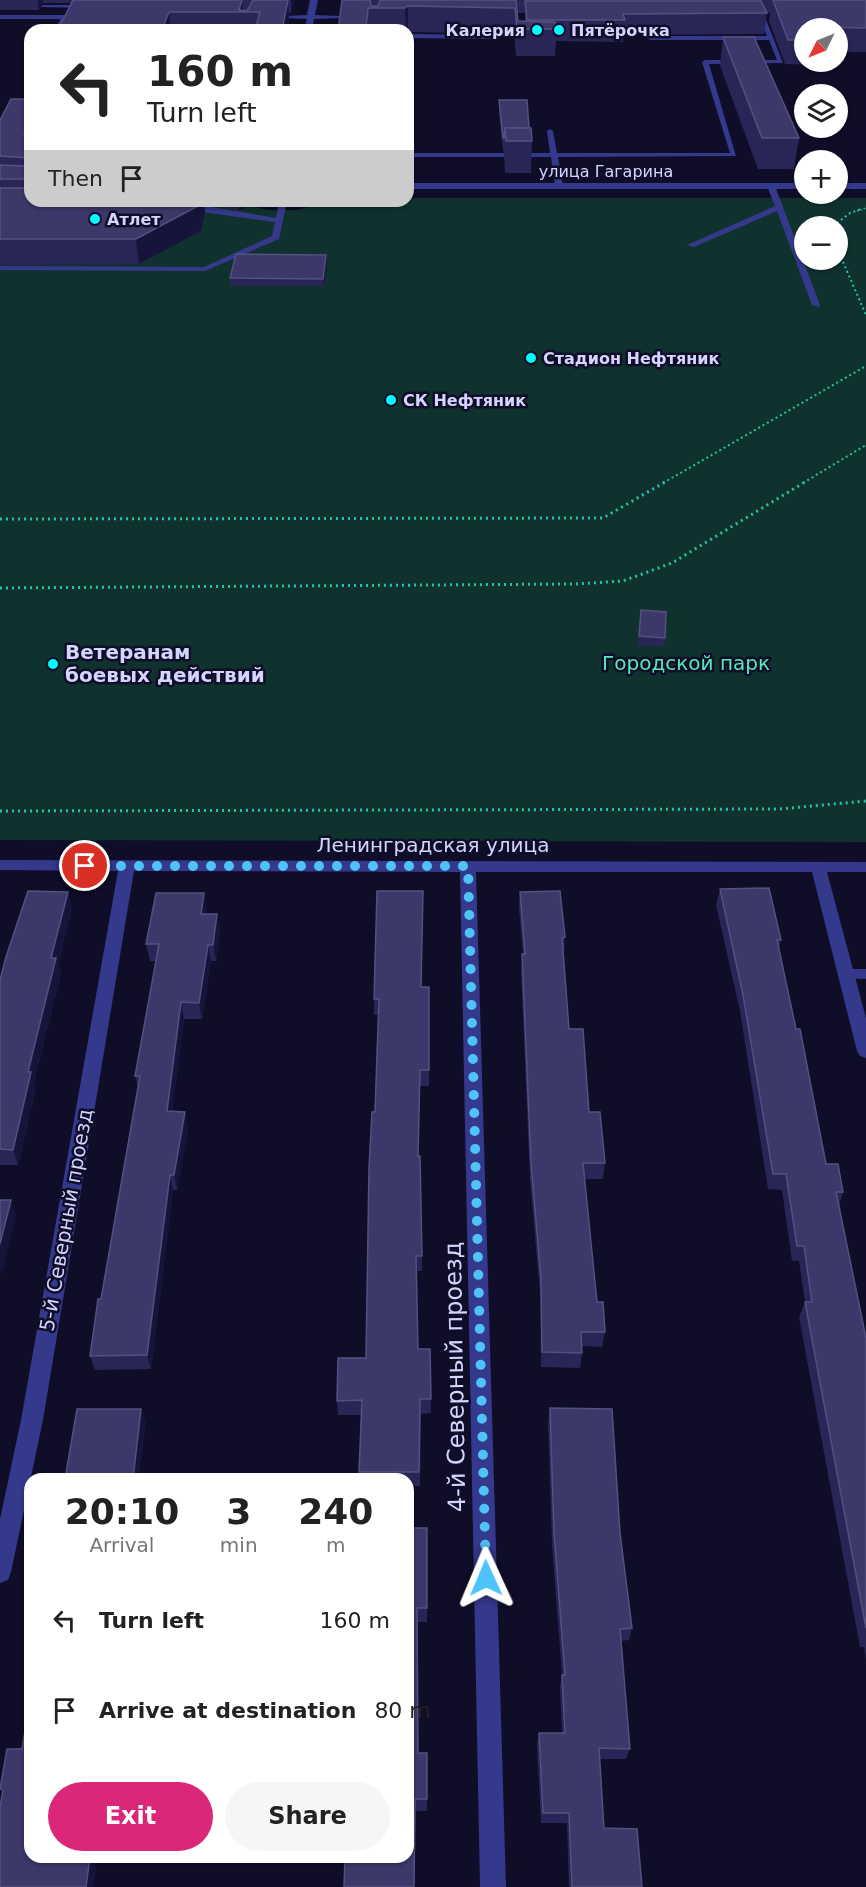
<!DOCTYPE html>
<meta charset="utf-8">
<style>
:root{--surface:#fff;--page:#f6f6f6;--text:#222;--muted:#767676;--accent:#db2777}
body{margin:0;font-family:"DejaVu Sans",sans-serif;background:var(--page);color:var(--text);height:100vh;display:flex;flex-direction:column;font-size:22px;white-space:nowrap}
*{box-sizing:border-box;margin:0}
p{font-size:20px;color:var(--muted)}
.icon{flex:none;width:33px;height:33px;fill:none;stroke:currentColor;stroke-width:2;stroke-linecap:round;stroke-linejoin:round}
.map{position:relative;flex:1;overflow:hidden}
.drawer{position:absolute;left:24px;top:1473px;width:390px;height:390px;display:flex;flex-direction:column;background:var(--surface);border-radius:18px;box-shadow:0 2px 4px #0004}
.drawer>*{flex:none}
.guide{position:absolute;left:24px;top:24px;width:390px;height:183px;border-radius:18px;box-shadow:0 2px 4px #0004;background:#fff;color:var(--text);overflow:hidden}
.needle{width:39px;rotate:227deg}
.tools{position:absolute;left:794px;top:18px;display:grid;gap:12px}
.tools a{display:grid;place-items:center;width:54px;height:54px;border-radius:50%;background:var(--surface);box-shadow:0 2px 4px #0004;font-size:30px}
.pin{position:absolute;display:grid;place-items:center;width:51px;height:51px;color:#fff;margin:-26px;border:3px solid #fff;border-radius:50%;box-shadow:0 2px 6px #0007}
.me{position:absolute;width:66px;margin:-33px;rotate:359deg;stroke-linejoin:round;filter:drop-shadow(0 0 4px #0008)}
.turn{display:flex;align-items:center;gap:21px;height:126px;padding:0 24px;font-size:27px}
.turn .icon{width:78px;height:78px;stroke-width:2.5}
.turn b{display:block;font-size:42px;line-height:51px}
.then{display:flex;align-items:center;height:57px;padding:0 24px;background:#0003;gap:12px;font-size:22px}
.eta{display:flex;justify-content:space-evenly;align-items:center;height:102px;text-align:center}
.eta b{font-size:36px;font-weight:700;line-height:42px}
.cta{display:flex;gap:12px;margin-top:auto;padding:12px 24px}
.cta a{flex:1;height:69px;border-radius:36px;background:var(--accent);color:#fff;font-size:24px;font-weight:700;line-height:69px;text-align:center}
.cta a+a{background:var(--page);color:var(--text)}
ul{padding:0;list-style:none}
li{display:flex;align-items:center;gap:18px;height:90px;padding:0 24px}
li div{flex:1}
li b{display:block;font-size:22px}
li em{font-style:normal}
.map>svg:first-child{display:block}
.green{fill:#10322e;fill-rule:evenodd}
.lines{fill:none;stroke-linecap:round;stroke-linejoin:round}
.path-far2{stroke:#25c2ab;stroke-width:1.5;stroke-dasharray:1.5 2;stroke-linecap:butt}
.path-far1{stroke:#25c2ab;stroke-width:2;stroke-dasharray:2 3;stroke-linecap:butt}
.path{stroke:#25c2ab;stroke-width:3;stroke-dasharray:2 4;stroke-linecap:butt}
.service{fill:#34398b;fill-rule:evenodd}
.minor{fill:#34398b;fill-rule:evenodd}
.wall{fill:#2a2557;fill-rule:evenodd}
.shaded-wall{fill:#17143c}
.building{fill:#3c3869;stroke:#545080;stroke-width:1.5}
.route{stroke:#4fc3f7;stroke-width:10;stroke-dasharray:0 18}
.poi-dot{fill:#00fcff;stroke:#0f0d28;stroke-width:2}
.labels{text-anchor:middle;dominant-baseline:central;stroke-width:5;stroke-linejoin:round;paint-order:stroke}
.far-poi-label{font-size:16px;font-weight:bold;fill:#d5d4ff;stroke:#0f0d28;text-anchor:start}
.far-street-label{font-size:16px;fill:#d5d4ff;stroke:#0f0d28}
.poi-label{font-size:20px;font-weight:bold;fill:#d5d4ff;stroke:#0f0d28;text-anchor:start}
.park-label{font-size:20px;fill:#55eab7;stroke:#0f0d28}
.street-label{font-size:20px;fill:#d5d4ff;stroke:#0f0d28}
.near-street-label{font-size:24px;fill:#d5d4ff;stroke:#0f0d28}
</style>
<div class="map">
<svg width="866" height="1887" viewBox="0 0 866 1887">
<rect width="100%" height="100%" fill="#0f0d28"/>
<path class="green" d="M408,198h458v644l-866,-2v-640l233,1 35,9h28l36,-9h76zM804,226h33v34h-33z"/>
<g class="lines">
<path class="path-far2" d="M857,211l9,-3"/>
<g class="path-far1">
<path d="M833,226l17,-13 11,-4"/>
<path d="M837,248l29,67"/>
<path d="M663,483l203,-117"/>
<path d="M803,483l63,-38"/>
</g>
<g class="path">
<path d="M0,519l603,-1 62,-36"/>
<path d="M0,588l575,-4 48,-3 49,-18 133,-81"/>
<path d="M0,811l780,-2 86,-8"/>
</g>
<g class="service">
<path d="M87,5l2,3 -49,-1 3,-2z"/>
<path d="M63,15l3,2 -6,13h-6z"/>
<path d="M762,15l3,2 18,46 -74,1 27,92 -178,1 5,29 -4,2 -4,-2 -4,-29h-143v-4h142l-3,-22 3,-2 3,2 4,22h173l-28,-91 3,-2h72l-8,-20h-119l-3,-2 3,-2h117l-8,-19z"/>
<path d="M408,34l88,1 3,2 -3,2 -88,-1z"/>
<path d="M771,184l4,2 45,119 -1,2 -7,-2 -35,-94 -83,36 -7,-2 88,-39 -8,-20z"/>
<path d="M279,201h8l-8,38 -74,32 -205,-1v-4l204,1 68,-31 3,-14 -87,-12 -4,-2 1,-2 26,1 65,11z"/>
<path d="M846,969h20v10l-25,-1 -2,-4 2,-4z"/>
</g>
<g class="minor">
<path d="M310,0h8l-3,15 51,2 -52,2 -2,11h-8l3,-11 -43,-2 43,-2z"/>
<path d="M0,15h86l4,2 -4,2h-86z"/>
<rect x="408" y="183" width="396" height="6"/>
<rect x="837" y="183" width="29" height="6"/>
<path d="M0,860l866,2v10h-39l39,146v40l-6,-2 -3,-5 -45,-179h-336l30,1015h-26l-20,-1015 -326,-1 -91,549 -32,152 -3,8 -8,3v-64l21,-99 97,-549 -118,-1z"/>
</g>
</g>
<g class="wall">
<path d="M0,0h295l-4,13h-2v8l-2,9h-229l14,-27h-29l-4,7h-39z"/>
<path d="M342,0h524v52h-29v-24h-33v34h21v3l-40,-1 -16,-43 1,-8h-3l-3,21 -141,1v7l-67,-1 -1,15h-39l-2,-22 -106,-2v-2h-70zM517,13h8v8h-7z"/>
<path d="M723,37l76,101 -5,31h-36l-38,-103z"/>
<path d="M30,99v102h225v1l-16,9 -25,-7h-10l1,8 -4,19 -62,33 -139,1v-145z"/>
<path d="M499,100l30,28 3,13 -1,32h-26l-1,-22h-1l-4,-38z"/>
<path d="M326,255l1,7 -3,24h-93l-1,-8z"/>
<path d="M641,610l24,28 -1,9 -26,-2z"/>
<path d="M720,889l61,51 -2,8 47,216 17,28 -4,14 27,132v323l-2,-14h-4l-61,-330 6,-15 -6,-41h-7l-10,-71 -14,-1 -28,-178 -24,-106z"/>
<path d="M520,892l45,45 -1,17 5,75 20,83 16,51 -2,16h-18l12,123 8,30 -3,15 -20,-1v7l-2,15 -39,-1 -1,-73 -10,-115 -9,-209 2,-16 -4,-46z"/>
<path d="M204,893l3,16 -1,5h11l3,17 -4,30h-5l-9,58h-18l-12,92 16,17 -11,62h-4l-22,179 -56,1 -5,-14 11,-57 37,-211 -3,-12 21,-115h-6l-4,-17z"/>
<path d="M72,908l-14,56 3,10 -27,108 2,6 -18,77h-18v-185z"/>
<path d="M423,908l-2,79h8v99h-9l-2,70h2l2,115h-5l1,78h12l1,64 -10,1 -1,72h-12v-7h-49v-7l2,-57h-23l-1,-14 29,-43 12,-343h-4v-16z"/>
<path d="M550,1408l70,125 12,95 -3,12 -8,1 9,108 -4,10h-27l5,69 38,59h-73l-2,-64h-26l-4,-79 2,-11h23l-2,-47 2,-11 -10,-130 -4,-123z"/>
<path d="M408,1528h19v94h-10l1,131h9v58h-11l-2,76z"/>
</g>
<g class="shaded-wall">
<path d="M38,0h5v3l-4,7z"/>
<path d="M242,0l1,12 -4,-2z"/>
<path d="M288,0l1,21 -2,9h-5z"/>
<path d="M291,0h4l-4,13z"/>
<path d="M408,6v26v-2h-2l-1,-22z"/>
<path d="M368,8v22h-2z"/>
<path d="M169,12l2,18h-9z"/>
<path d="M30,122v33l-6,-20z"/>
<path d="M199,201h5l1,11 -4,19 -62,33 -3,-25z"/>
<path d="M238,201h17l-16,10z"/>
<path d="M326,255l1,7 -3,24 -1,-7z"/>
<path d="M68,892l4,16 -14,56 3,10 -27,108 2,6 -18,77 -5,-15 38,-192z"/>
<path d="M204,893l3,16 -3,21 -3,-16z"/>
<path d="M217,914l3,17 -4,30 -3,-16z"/>
<path d="M208,945l3,16 -9,58 -3,-16z"/>
<path d="M181,1002l3,17 -14,108 -3,-16z"/>
<path d="M420,1070v16l-2,86v-16z"/>
<path d="M185,1112l3,16 -11,62 -3,-15z"/>
<path d="M170,1175l3,15 -22,179 -4,-14z"/>
<path d="M11,1200l5,15 -14,59 -2,-5v-25z"/>
<path d="M141,1409l5,14 -7,56h-6z"/>
<path d="M90,1857h8l-5,30h-7z"/>
</g>
<g class="building">
<path d="M73,0h169l-3,10 8,1 6,-11h35l-6,30h-27l5,-18h-91l-7,18h-104z"/>
<path d="M342,0h28l1,6h7l2,-6h136l2,21 37,1 1,7h-39l-2,-21 -107,-2 -3,2h-37l-2,22h-28z"/>
<path d="M773,0h93v28l-43,-1 1,1h-20v12h-16z"/>
<path d="M525,1h236l6,12 -144,1 2,6h-98z"/>
<path d="M723,37h31l45,101h-37z"/>
<path d="M11,99h19v23l-6,13h6v44h-30v-14l26,1 2,-8 -28,-2v-36z"/>
<path d="M499,100h28l2,28h-24l-1,10h-1z"/>
<path d="M505,128h26l1,13h-26z"/>
<path d="M0,188h30v13h169l-1,5 -62,33h-136z"/>
<path d="M236,254l90,1 -3,24 -93,-1z"/>
<path d="M641,610l25,2 -1,26 -26,-2z"/>
<path d="M769,888l12,52h-4l19,89h4l26,135h12l5,28h-7l30,146v290l-61,-326h7l-8,-56h-7l-11,-72h-13l-30,-179 -23,-106z"/>
<path d="M28,891l40,1 -17,66h5l-28,114h3l-18,78 -13,-1v-169l6,-23z"/>
<path d="M377,891h46l-2,96h8v83h-9l-2,86h2l2,100h-6l2,93h12l1,50h-11l-1,73h-60l3,-72 -25,1 1,-43h28l3,-190 3,-56h3l4,-113h-5z"/>
<path d="M560,891l5,46 -3,1 7,91h14l6,83h11l5,51h-22l14,139h6l2,30h-24l1,21 -40,-1 -1,-73 -10,-116 -9,-209h3l-5,-62z"/>
<path d="M156,893h48l-3,21h16l-4,31h-5l-9,58 -18,-1 -14,109 18,1 -11,63h-4l-23,180 -57,1 8,-57h3l39,-223h-5l24,-132h-13z"/>
<path d="M0,1200h11l-11,44z"/>
<path d="M550,1408l62,1 8,124 12,95 -12,1 10,120 -31,-1 5,80 33,1 5,58h-70l-3,-74h-26l-4,-80h26l-3,-58h3l-11,-143z"/>
<path d="M77,1409h64l-8,70h-68z"/>
<path d="M408,1528h19v80h-10l1,145h9v46h-12l-1,88h-70l1,-30h63z"/>
<path d="M30,1701v156h60l-4,30h-86v-80l3,-17 -3,-1 7,-40h15z"/>
</g>
<g class="lines">
<path class="route" d="M85,866h383l18,712"/>
</g>
<g class="poi-dot">
<circle cx="537" cy="30" r="6"/>
<circle cx="559" cy="30" r="6"/>
<circle cx="95" cy="219" r="6"/>
<circle cx="531" cy="358" r="6"/>
<circle cx="391" cy="400" r="6"/>
<circle cx="53" cy="664" r="6"/>
</g>
<g class="labels">
<g class="far-poi-label">
<text x="525" y="30" text-anchor="end">Калерия</text>
<text x="571" y="30">Пятёрочка</text>
<text x="107" y="219">Атлет</text>
<text x="543" y="358">Стадион Нефтяник</text>
<text x="403" y="400">СК Нефтяник</text>
</g>
<g class="far-street-label">
<text x="606" y="171">улица Гагарина</text>
</g>
<g class="poi-label">
<text x="65" y="652">Ветеранам<tspan x="65" dy="23">боевых действий</tspan></text>
</g>
<g class="park-label">
<text x="686" y="663">Городской парк</text>
</g>
<g class="street-label">
<text x="433" y="845">Ленинградская улица</text>
<text transform="translate(66 1220) rotate(-80)">5-й Северный проезд</text>
</g>
<g class="near-street-label">
<text transform="translate(455 1377) rotate(-91)">4-й Северный проезд</text>
</g>
</g>
</svg>
<div class="tools">
<a><svg class="needle" viewBox="-14 -14 28 28"><path d="M0-13l5 13h-10z" fill="#e53935"/><path d="M0 13l5-13h-10z" fill="#767676"/></svg></a>
<a><svg class="icon" aria-label="layers" viewBox="0 0 24 24"><path d="M12 4l9 5-9 5-9-5zM3 14l9 5 9-5"/></svg></a>
<a>+</a>
<a>−</a>
</div>
<div class="pin" style="left:85px;top:866px;background:#d93025"><svg class="icon" aria-label="arrive" viewBox="0 0 24 24"><path d="M6 21V4h12l-3 4 3 4H6"/></svg></div>
<svg class="me" style="left:486px;top:1578px" viewBox="-20 -20 40 40"><path d="M0-17L14 15 0 8-14 15z" fill="#4fc3f7" stroke="#fff" stroke-width="4"/></svg>
<div class="guide">
<div class="turn"><svg class="icon" aria-label="left" viewBox="0 0 24 24"><path d="M17 20v-9H6M10 6l-5 5 5 5"/></svg><div><b>160 m</b>Turn left</div></div>
<div class="then">Then<svg class="icon" aria-label="arrive" viewBox="0 0 24 24"><path d="M6 21V4h12l-3 4 3 4H6"/></svg></div>
</div>
<section class="drawer">
<div class="eta">
<div><b>20:10</b><p>Arrival</p></div>
<div><b>3</b><p>min</p></div>
<div><b>240</b><p>m</p></div>
</div>
<ul>
<li><svg class="icon" aria-label="left" viewBox="0 0 24 24"><path d="M17 20v-9H6M10 6l-5 5 5 5"/></svg><div><b>Turn left</b></div><em>160 m</em></li>
<li><svg class="icon" aria-label="arrive" viewBox="0 0 24 24"><path d="M6 21V4h12l-3 4 3 4H6"/></svg><div><b>Arrive at destination</b></div><em>80 m</em></li>
</ul>
<div class="cta"><a>Exit</a><a>Share</a></div>
</section>
</div>
